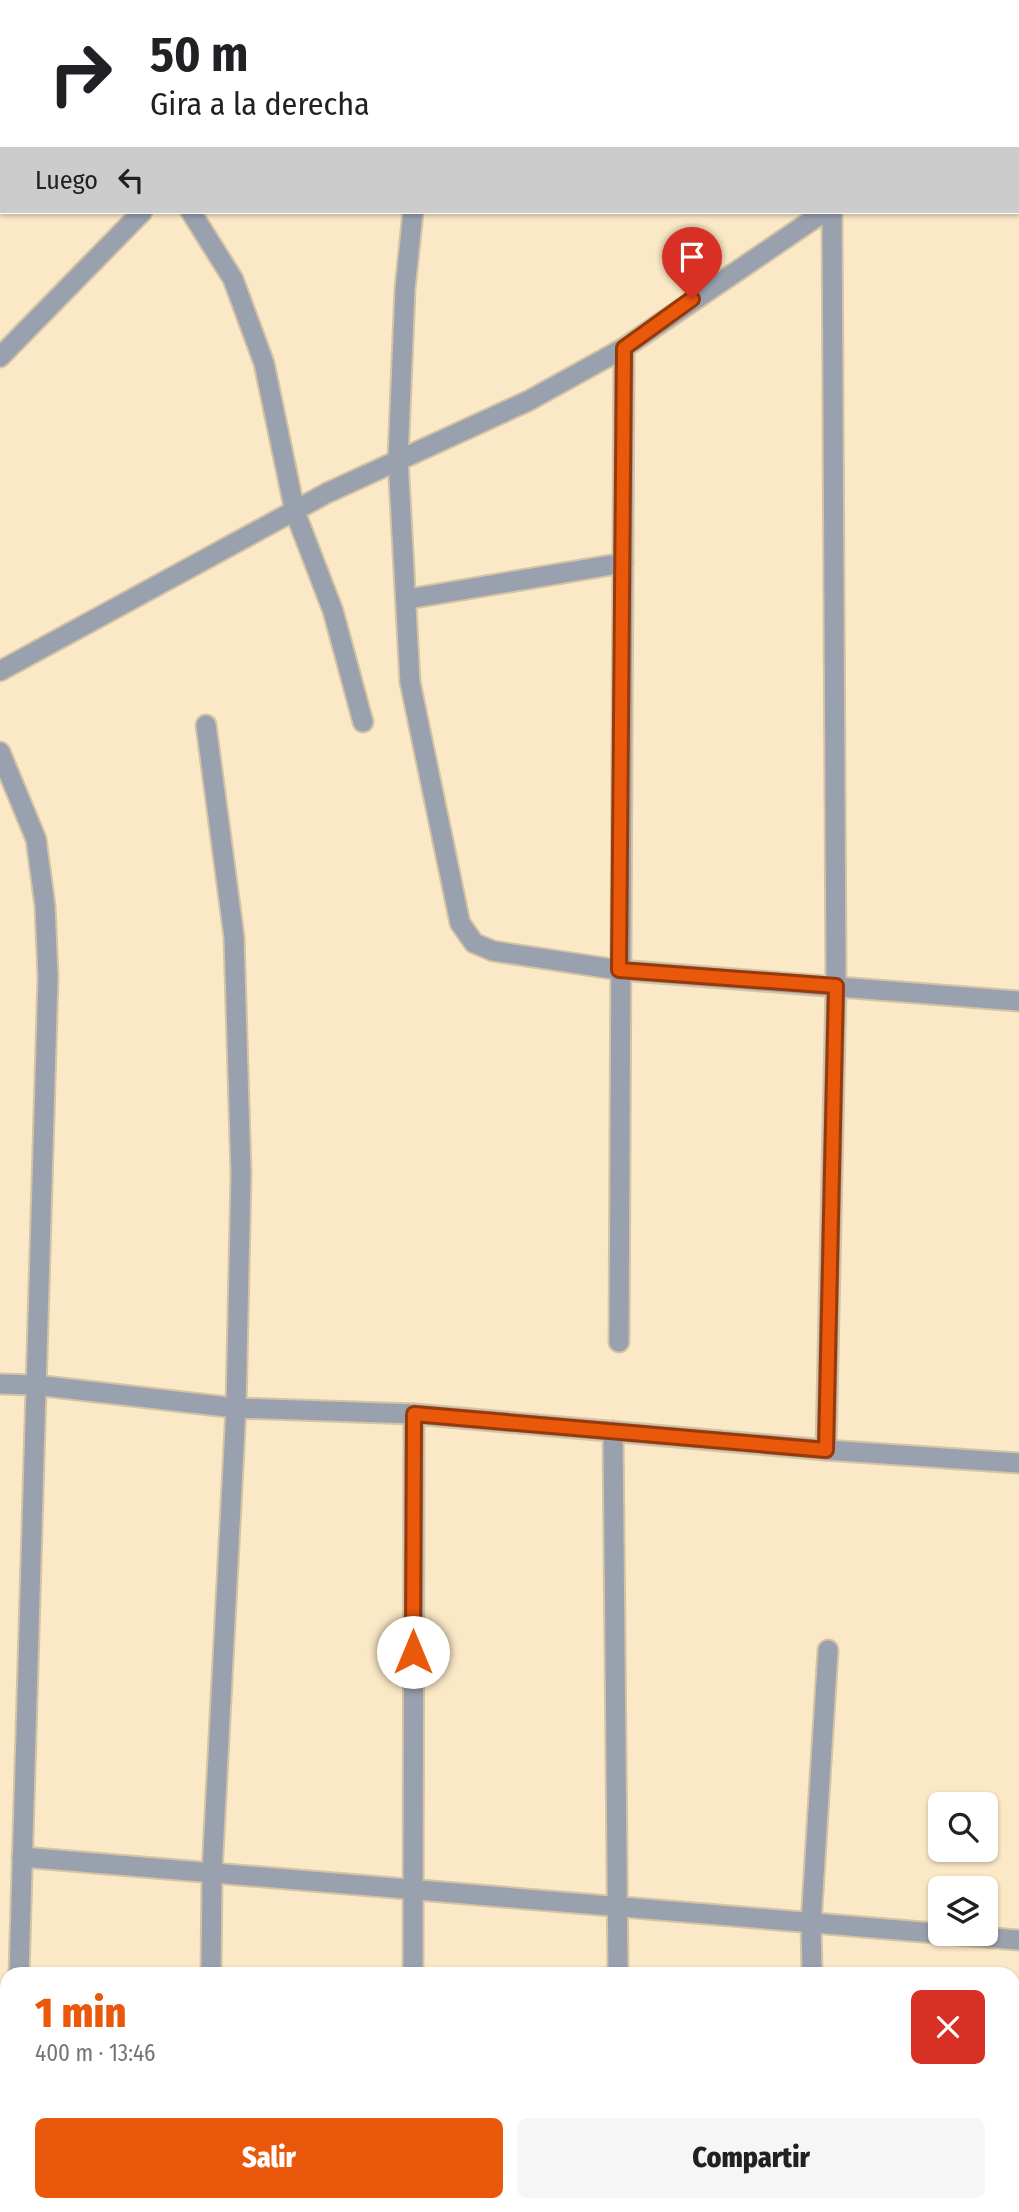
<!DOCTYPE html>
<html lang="es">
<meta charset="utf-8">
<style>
:root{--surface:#fff;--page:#f6f6f6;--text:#202124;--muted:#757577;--accent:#ea580c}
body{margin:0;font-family:"Fira Sans Condensed",sans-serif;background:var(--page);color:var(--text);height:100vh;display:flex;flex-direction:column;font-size:26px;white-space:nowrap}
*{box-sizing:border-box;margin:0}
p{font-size:23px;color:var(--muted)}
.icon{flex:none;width:38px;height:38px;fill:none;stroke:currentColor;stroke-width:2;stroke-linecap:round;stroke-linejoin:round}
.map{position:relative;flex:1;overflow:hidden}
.details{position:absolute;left:0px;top:1967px;width:1020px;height:245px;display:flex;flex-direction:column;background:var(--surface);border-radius:21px 21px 0 0;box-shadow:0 2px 5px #0004}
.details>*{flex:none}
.guide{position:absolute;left:0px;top:0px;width:1020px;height:214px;box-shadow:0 2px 5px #0004;background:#fff;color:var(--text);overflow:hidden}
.fabs{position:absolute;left:928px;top:1792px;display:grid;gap:14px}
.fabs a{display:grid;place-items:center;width:70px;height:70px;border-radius:10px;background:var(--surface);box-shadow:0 2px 5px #0004;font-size:35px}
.pin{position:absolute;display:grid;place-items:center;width:60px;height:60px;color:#fff;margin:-72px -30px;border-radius:50% 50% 50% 0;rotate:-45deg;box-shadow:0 0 7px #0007}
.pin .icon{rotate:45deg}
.me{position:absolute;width:77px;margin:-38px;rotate:0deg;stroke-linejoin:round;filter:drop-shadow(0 0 5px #0008)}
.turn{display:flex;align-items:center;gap:24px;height:147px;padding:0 35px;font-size:32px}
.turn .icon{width:91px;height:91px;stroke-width:2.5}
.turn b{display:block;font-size:49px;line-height:60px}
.then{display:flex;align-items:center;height:66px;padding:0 35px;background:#0003;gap:14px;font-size:26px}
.round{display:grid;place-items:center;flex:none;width:74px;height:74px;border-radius:10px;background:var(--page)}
.overview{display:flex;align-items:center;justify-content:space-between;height:119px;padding:0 35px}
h1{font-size:42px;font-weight:800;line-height:52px;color:var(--accent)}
.cta{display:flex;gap:14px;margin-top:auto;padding:14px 35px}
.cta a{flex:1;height:80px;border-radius:10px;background:var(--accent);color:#fff;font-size:28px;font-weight:800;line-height:80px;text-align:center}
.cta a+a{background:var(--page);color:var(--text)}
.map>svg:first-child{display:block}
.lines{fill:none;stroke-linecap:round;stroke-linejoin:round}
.stream{stroke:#57d4d9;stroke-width:10}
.minor-casing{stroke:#d4c3a5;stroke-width:23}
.minor{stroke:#99a1af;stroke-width:19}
.route-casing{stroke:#983908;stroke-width:18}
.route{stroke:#ea580c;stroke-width:12}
</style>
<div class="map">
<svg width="1019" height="2212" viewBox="0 0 1019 2212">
<rect width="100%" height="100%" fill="#fbe8c6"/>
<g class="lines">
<path class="stream" d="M406,2v-2"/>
<defs>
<g id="minor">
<path d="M837,0l20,2"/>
<path d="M890,2l1,-2"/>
<path d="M0,14l2,1"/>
<path d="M0,62l2,-2"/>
<path d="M1018,132h1"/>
<path d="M191,212l42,67 31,84 31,149 38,99 30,111"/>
<path d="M413,212l-8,77 -7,170 12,223 50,241 14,20 19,8 126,19 400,31"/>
<path d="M0,357l142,-145"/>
<path d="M408,599l215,-36"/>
<path d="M0,671l327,-178 201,-92 96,-53 200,-136"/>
<path d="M206,725l28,212 7,237 -5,234 -24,465 -1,101"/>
<path d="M0,752l36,87 9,67 3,71 -29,997"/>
<path d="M619,1342l5,-994"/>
<path d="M0,1384l35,1 201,23 178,6 412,36 193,13"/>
<path d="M613,1431l5,543"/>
<path d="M826,1450l10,-464 -4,-774"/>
<path d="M22,1857l997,83"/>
<path d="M413,1974l1,-560"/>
<path d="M812,1974l-1,-50 17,-274"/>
<path d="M416,2205v7"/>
<path d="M620,2205v7"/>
<path d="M818,2205v7"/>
<path d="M13,2212v-7"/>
<path d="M208,2212v-7"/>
</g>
</defs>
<use href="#minor" class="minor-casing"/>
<use href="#minor" class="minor"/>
</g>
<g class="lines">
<defs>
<path id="route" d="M413,1652l1,-238 412,36 10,-464 -217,-16 5,-622 68,-49"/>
</defs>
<use href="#route" class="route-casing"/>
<use href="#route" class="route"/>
</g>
</svg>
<div class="fabs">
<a><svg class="icon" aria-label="search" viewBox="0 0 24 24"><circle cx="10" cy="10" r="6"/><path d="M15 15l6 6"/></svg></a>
<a><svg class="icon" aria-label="layers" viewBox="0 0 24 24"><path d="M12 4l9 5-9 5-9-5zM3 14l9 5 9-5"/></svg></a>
</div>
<div class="pin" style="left:692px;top:299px;background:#d93025"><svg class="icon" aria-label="arrive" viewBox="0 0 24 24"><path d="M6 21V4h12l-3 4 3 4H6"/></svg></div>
<svg class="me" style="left:413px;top:1652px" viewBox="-20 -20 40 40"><circle r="19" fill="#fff"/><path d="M0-13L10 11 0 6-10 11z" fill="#ea580c"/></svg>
<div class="guide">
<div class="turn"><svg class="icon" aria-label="right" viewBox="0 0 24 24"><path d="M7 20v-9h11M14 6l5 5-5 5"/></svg><div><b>50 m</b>Gira a la derecha</div></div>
<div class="then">Luego<svg class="icon" aria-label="left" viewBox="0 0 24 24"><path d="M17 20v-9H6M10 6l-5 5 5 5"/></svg></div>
</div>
<section class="details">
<div class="overview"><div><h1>1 min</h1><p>400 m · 13:46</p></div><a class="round" style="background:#d93025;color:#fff"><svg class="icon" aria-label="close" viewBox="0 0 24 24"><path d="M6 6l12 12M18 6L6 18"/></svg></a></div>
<div class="cta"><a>Salir</a><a>Compartir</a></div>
</section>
</div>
